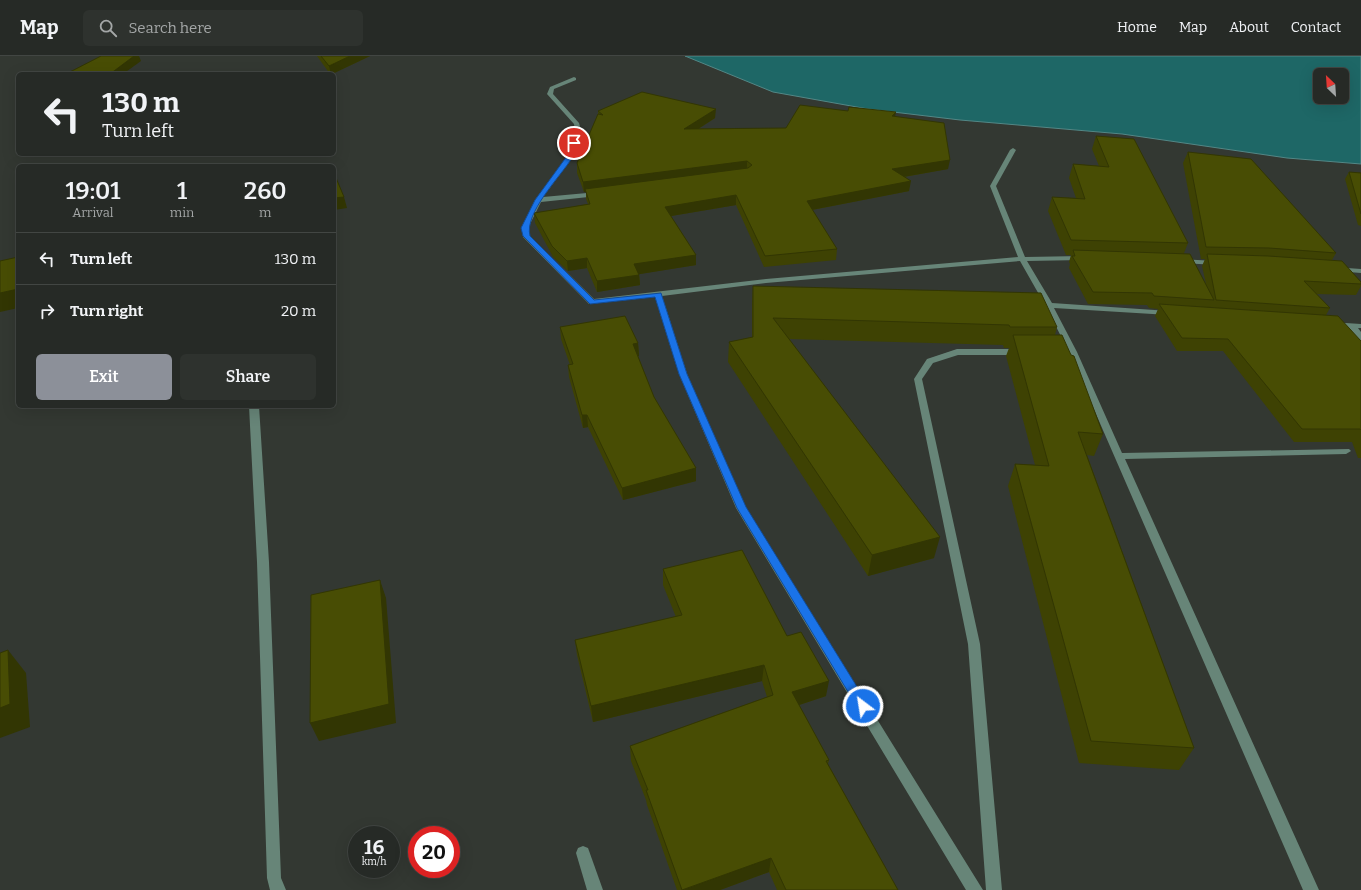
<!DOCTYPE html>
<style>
:root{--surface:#262a26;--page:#2e322e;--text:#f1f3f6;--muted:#a4a7a7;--line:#424643;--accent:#8c9099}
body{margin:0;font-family:Bitter,serif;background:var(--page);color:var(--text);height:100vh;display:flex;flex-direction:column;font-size:15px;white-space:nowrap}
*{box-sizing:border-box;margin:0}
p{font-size:13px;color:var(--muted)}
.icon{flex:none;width:22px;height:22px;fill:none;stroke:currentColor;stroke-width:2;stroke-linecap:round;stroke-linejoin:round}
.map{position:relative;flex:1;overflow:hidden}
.drawer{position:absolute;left:16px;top:108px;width:320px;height:244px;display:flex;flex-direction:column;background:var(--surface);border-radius:6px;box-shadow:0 4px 16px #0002,0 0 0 1px var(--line)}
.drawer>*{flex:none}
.top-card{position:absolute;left:16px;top:16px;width:320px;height:84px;border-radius:6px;box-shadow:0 4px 16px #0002,0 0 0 1px var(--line);background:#262a26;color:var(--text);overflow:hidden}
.needle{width:26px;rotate:335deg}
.fabs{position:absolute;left:1313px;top:12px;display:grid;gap:8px}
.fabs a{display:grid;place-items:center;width:36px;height:36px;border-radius:6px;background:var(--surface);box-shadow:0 4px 16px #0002,0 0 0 1px var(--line);font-size:20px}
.speed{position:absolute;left:348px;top:770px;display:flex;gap:8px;font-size:20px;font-weight:700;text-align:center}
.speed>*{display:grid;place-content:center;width:52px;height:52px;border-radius:50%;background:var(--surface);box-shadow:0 4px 16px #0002,0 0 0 1px var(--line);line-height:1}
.speed small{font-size:10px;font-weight:400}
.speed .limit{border:6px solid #d22;background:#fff;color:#111}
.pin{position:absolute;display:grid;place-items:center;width:34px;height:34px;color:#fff;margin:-17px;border:2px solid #fff;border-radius:50%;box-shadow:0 1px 4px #0007}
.me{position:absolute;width:44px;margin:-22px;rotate:329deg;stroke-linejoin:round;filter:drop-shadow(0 0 3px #0008)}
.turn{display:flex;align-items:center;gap:14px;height:84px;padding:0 20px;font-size:18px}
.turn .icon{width:52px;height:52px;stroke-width:2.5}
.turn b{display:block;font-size:28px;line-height:34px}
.eta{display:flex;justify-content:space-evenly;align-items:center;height:68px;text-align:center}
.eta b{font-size:24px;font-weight:600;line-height:28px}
.action{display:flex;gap:8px;margin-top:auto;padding:8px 20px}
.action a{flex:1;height:46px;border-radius:6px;background:var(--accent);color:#fff;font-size:16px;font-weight:600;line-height:46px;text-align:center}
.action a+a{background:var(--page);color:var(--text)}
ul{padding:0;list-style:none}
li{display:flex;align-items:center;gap:12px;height:52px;padding:0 20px;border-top:1px solid var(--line)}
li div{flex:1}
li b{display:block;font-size:15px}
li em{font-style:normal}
header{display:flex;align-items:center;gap:24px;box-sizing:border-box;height:56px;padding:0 20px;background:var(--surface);border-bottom:1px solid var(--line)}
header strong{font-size:19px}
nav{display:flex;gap:22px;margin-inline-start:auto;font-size:14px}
.search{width:280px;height:36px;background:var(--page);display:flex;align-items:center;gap:10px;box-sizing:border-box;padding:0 14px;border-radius:6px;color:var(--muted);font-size:15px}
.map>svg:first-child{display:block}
.water{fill:#1e6766;stroke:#538786;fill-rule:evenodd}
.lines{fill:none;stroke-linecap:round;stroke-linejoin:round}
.minor{fill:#678578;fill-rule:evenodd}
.wall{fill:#3e4203}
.shaded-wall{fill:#323603}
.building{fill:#484d04;stroke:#323603}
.route{fill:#1a73e8;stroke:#114b97}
</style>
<header>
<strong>Map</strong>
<div class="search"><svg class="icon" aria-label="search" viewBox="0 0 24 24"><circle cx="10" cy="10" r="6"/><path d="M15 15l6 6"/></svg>Search here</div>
<nav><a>Home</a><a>Map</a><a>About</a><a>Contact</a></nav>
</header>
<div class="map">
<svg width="1361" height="834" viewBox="0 0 1361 834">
<rect width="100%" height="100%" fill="#333832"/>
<path class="water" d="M685,0h676v108l-74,-6 -165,-24 -162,-14 -92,-11 -95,-17zM1320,19h22v22h-22z"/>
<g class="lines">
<g class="minor">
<path d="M574,21l2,1v2l-22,9 -1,5 26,29 2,7 -8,27 -30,40 55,-5 3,2 -3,2 -57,6 -13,26 2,8 64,63 172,-20 252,-22 -28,-71 20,-36 3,-2 3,2 -20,36 29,71 57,-1 4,2 -4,2 -55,1 25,42 117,8 4,2 -4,2 -115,-7 23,44 45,101 227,-4 2,2 -5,3 -221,5 194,431h-16l-234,-538 -24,-47 -25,-44 -254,22 -104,13 25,78 59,134 237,382h-17l-230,-382 -57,-134 -24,-77 -66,7 -66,-67 -1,-9 13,-28 32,-43 8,-27 -1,-6 -27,-30 3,-7z"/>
<path d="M1179,203l37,2 4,2 -4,2 -34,-2h-3z"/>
<path d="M1333,211l28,2v4l-25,-2h-3z"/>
<path d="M1330,266l31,2v4h-3l3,4v9l-3,-1 -9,-12 -19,-2z"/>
<path d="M957,293h64l4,3 -4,3h-63l-25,8 -11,16 58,265 22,246h-16l-18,-246 -54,-265 13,-20z"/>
<path d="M249,350h10l10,156 12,316 5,12h-16l-3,-12 -10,-316z"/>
<path d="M583,790l5,2 15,42h-16l-11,-37 2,-5z"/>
</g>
</g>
<g class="wall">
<path d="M317,0h53l-38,18h-2z"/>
<path d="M598,55l117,7 -17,11 88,-1 109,-11 53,52 -44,8 5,14 -97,19 25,39 -1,11 -72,7 -28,-62 -65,11 25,39v10l-57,9 1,11 -43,7 -10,-24 -19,3 -15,-14 -18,-34 -1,-10 54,-9 -2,-5v-7h-2l-7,-19v-10l21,-49z"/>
<path d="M1096,80l92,107 -4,10 22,31 -4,-18 3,-7h-4l-18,-96 5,-11 148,101 -4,7 29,22v4l-5,9 -40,-1 14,14 -4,7 35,26v117h-3l-6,-16h-58l-71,-91h-46l-22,-35 3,-7 -9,-1 -2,-3 -59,-1 -19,-36 1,-4 -1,-2 2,-7h-5l-18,-44 4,-14 24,1 -7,-20 4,-14 26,2 -7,-17z"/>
<path d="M1349,116l12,1v53l-3,-1 -13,-46z"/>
<path d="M753,230l304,41 -2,8 48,99 -9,22 -7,-1 107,293 -15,22 -100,-7 -71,-277 7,-22 20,1 -29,-109 3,-8h-5l-1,-3 -214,-6 145,219 -66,18 -140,-214 1,-20 23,-5v-32z"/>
<path d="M560,271l78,16 1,13h-1l16,41 42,71v13l-73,19 -35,-73 -5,1 -14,-51 -1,-12h2l-9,-26z"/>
<path d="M663,513l124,67 39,60 -27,9 30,55 -1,4 70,126h-121l-8,-18 -49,18h-43l-30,-85 -1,-5 -15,-39 -1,-15 137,-49 -5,-16 -169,41 -16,-67 -2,-15 101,-23 -13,-32z"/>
</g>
<g class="shaded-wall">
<path d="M134,0h5l2,5 -18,13h-13z"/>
<path d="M350,0h20l-38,18h-1l-2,-8z"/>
<path d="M716,53l-1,9 -31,20v-9z"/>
<path d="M896,56l-2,9 -2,-5z"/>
<path d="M950,104l-2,9 -57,10 1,-10z"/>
<path d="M747,105v10l-162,18 1,3h-2l-1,-10z"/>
<path d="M911,125l-2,10 -103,20 1,-10z"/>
<path d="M736,139v10l-71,12v-10z"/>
<path d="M344,141l3,11 -13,2v-12z"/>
<path d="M696,199v10l-62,10v-11z"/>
<path d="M587,202v10l-19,3 -1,-10z"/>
<path d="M639,219l1,10 -43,7v-11z"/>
<path d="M18,233v19l-18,4v-19z"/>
<path d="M638,287l1,13 -5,1 -1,-13z"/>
<path d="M582,359h5l1,12 -5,1z"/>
<path d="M696,412v13l-73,19 -1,-12z"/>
<path d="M940,481l-6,21 -66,18 4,-21z"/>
<path d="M380,524l6,18 10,125 -77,18 -9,-18z"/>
<path d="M8,594l18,23 4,54 -30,11v-30z"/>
<path d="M764,609l-2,16 -169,41 -2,-16z"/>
<path d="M829,625l-3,15 -36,12 2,-16z"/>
<path d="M771,802l-2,14 -49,18h-37z"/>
</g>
<g class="building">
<path d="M101,0h33l-24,18h-44z"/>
<path d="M321,0h29l-21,10z"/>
<path d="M642,36l74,17 -32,20 102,-1 14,-23 48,6 1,-4 47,5 -4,4 52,7 6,37 -58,9 19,12 -104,20 30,48 -72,7 -29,-61 -71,12 31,48 -62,9 5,11 -42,6 -10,-23 -20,3 -15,-15 -18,-33 56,-9 -5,-15 163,-21 4,-3 -5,-4 -164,21 -6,-19 21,-49 5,1 -5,-4z"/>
<path d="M1096,80l38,3 54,104 -117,-3 -19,-43 33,2 -12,-35 36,3z"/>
<path d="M1188,96l63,7 85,94 -67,-5 -63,-1z"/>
<path d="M330,109l1,1h-9z"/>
<path d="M1349,116l12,1v41z"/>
<path d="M334,117l10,24 -10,1z"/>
<path d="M1073,194l117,4 24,46 -60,-4 -2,-3 -59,-1 -21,-36h3z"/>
<path d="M1207,198l61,2 74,5 19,21v2l-57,-3 26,27 -114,-8z"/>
<path d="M18,201v32l-18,4v-32z"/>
<path d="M753,230l288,7 16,34h-47l-1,-2 -236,-7 167,219 -68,18 -143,-213 24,-5z"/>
<path d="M1159,248l179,12 23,25v89l-1,-1h-58l-74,-90 -46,-1z"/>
<path d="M625,260l13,27 -5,1 21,53 42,71 -74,20 -35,-73h-5l-14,-50 5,-1 -13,-37z"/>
<path d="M1013,279h49l9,20 3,1 29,78 -25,-2 116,316 -103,-7 -76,-277 34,2z"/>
<path d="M742,494l45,86 14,-4 28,49 -37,11 37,68 -3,1 72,129h-112l-15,-32 -89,32 -36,-100h2l-18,-44 143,-51 -9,-30 -173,41 -16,-66 107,-25 -19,-46z"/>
<path d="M380,524l9,124 -79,19 1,-128z"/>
<path d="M8,594l2,54 -10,4v-55z"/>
</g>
<path class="route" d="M574,85l3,2c-2,5 -3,11 -5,15 -12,19 -48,55 -42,78l64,64 67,-7 26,81 59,133 121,196 2,3 -2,4 -4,2 -4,-2 -122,-202 -58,-134 -24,-77 -65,7 -67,-68 -2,-8 14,-28 32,-44 4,-13z"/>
</svg>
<div class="fabs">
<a><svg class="needle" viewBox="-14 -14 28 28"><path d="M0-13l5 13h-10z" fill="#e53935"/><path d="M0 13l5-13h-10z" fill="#a4a7a7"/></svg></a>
</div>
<div class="speed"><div>16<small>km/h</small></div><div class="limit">20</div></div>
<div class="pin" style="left:574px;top:87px;background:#d93025"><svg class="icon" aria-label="arrive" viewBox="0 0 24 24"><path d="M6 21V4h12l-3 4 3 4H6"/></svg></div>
<svg class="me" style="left:863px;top:650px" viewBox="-20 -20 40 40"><circle r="17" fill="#1a73e8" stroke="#fff" stroke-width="3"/><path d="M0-11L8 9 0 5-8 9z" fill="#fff"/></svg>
<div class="top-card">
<div class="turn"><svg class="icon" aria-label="left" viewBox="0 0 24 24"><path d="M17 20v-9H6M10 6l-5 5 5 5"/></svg><div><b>130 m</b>Turn left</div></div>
</div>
<section class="drawer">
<div class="eta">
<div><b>19:01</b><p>Arrival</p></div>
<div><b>1</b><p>min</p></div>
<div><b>260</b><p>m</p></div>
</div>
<ul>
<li><svg class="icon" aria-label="left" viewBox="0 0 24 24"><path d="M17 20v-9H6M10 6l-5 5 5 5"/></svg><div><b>Turn left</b></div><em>130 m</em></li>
<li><svg class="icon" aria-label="right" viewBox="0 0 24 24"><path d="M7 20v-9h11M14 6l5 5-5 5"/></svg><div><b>Turn right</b></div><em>20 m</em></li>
</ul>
<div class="action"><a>Exit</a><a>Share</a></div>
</section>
</div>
